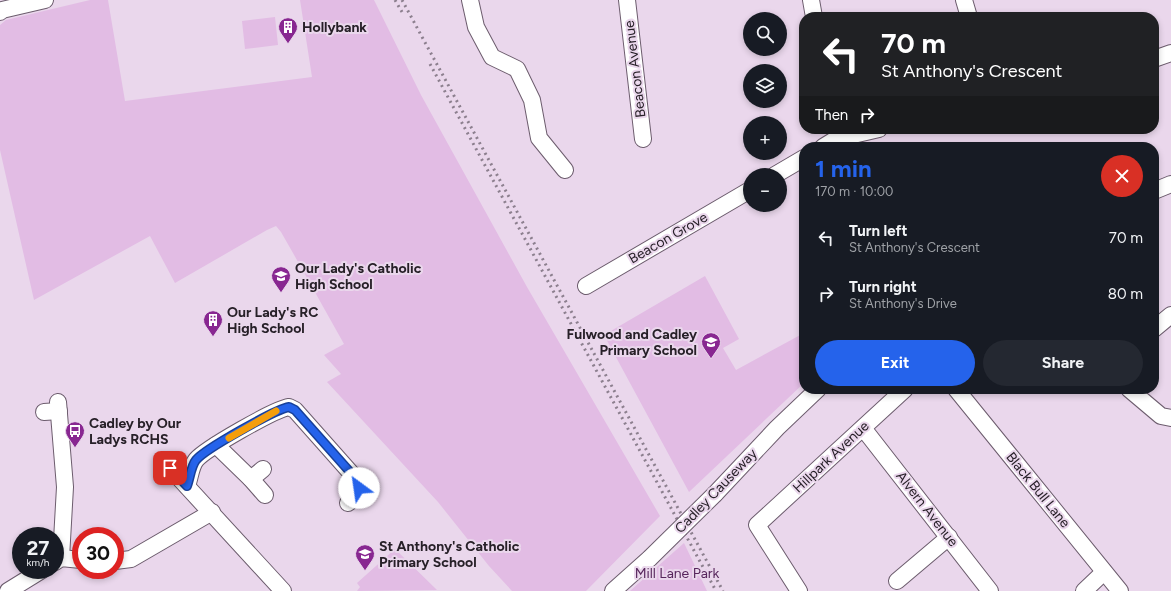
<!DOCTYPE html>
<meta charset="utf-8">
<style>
:root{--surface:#171b24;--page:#242831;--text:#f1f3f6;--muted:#9ea1a6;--accent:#2563eb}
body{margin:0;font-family:Figtree,sans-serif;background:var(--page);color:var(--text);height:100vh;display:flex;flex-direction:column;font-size:15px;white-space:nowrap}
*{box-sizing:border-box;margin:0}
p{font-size:13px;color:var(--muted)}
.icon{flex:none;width:22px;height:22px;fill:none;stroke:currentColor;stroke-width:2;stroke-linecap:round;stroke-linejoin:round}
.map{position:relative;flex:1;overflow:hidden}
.drawer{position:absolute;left:799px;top:142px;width:360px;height:252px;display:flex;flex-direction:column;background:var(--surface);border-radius:16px;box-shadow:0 2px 6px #0003}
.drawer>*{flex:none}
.top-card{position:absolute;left:799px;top:12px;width:360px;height:122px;border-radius:16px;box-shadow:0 2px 6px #0003;background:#202124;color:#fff;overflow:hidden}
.controls{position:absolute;left:743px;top:12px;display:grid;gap:8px}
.controls a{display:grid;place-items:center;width:44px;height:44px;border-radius:50%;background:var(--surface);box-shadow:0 2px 6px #0003;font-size:20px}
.speed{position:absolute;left:12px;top:527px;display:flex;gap:8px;font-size:20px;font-weight:700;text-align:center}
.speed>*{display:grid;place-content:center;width:52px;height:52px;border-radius:50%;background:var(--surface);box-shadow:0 2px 6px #0003;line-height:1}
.speed small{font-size:10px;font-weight:400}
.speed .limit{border:6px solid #d22;background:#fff;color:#111}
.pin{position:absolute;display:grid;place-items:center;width:34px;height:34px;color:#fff;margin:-17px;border-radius:8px;box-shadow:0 2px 6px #0006}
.me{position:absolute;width:44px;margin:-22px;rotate:329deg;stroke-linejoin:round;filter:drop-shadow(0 0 3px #0008)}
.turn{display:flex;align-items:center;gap:14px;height:84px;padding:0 16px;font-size:18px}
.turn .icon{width:52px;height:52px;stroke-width:2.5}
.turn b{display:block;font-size:28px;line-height:34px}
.then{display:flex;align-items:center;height:38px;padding:0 16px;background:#0003;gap:8px;font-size:15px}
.round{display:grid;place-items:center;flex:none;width:42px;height:42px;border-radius:21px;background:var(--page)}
.headline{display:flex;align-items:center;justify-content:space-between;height:68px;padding:0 16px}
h1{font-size:24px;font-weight:700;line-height:30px;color:var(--accent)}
.cta{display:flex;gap:8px;margin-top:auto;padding:8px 16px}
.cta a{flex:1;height:46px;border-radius:24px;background:var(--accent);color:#fff;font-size:16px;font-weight:700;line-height:46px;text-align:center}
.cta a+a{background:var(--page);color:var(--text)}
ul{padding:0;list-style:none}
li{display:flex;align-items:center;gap:12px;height:56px;padding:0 16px}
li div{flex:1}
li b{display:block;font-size:15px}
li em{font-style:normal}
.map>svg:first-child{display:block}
.green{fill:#e2bce4}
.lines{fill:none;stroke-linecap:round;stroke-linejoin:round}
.minor-casing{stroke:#6c5c6d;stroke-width:18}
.minor{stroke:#fff;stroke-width:16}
.rail{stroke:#8c7f8e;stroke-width:3;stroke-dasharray:2 4;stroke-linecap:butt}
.minor-bridge-casing{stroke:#6c5c6d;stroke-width:18;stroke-linecap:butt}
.minor-bridge{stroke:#fff;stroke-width:16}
.route-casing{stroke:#184099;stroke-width:10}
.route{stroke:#2563eb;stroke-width:7}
.slow{stroke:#f59e0b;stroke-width:7}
.labels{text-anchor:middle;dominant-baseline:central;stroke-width:4;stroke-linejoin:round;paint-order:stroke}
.poi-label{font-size:14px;font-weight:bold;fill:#272028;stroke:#ead7ec;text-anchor:start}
.street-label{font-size:14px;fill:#272028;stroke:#ead7ec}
.park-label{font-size:14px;fill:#57265c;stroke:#ead7ec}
</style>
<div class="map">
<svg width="1171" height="591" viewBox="0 0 1171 591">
<rect width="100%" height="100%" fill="#ead7ec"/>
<g class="green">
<path d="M90,0h18l17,101 187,-24 -12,-77h74l47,95 106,192 133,229 -74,75h-74l-23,-25 -51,-64 -111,-120 14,-8 -17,-19 20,-11 -51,-91 -12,-21 -5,-6 -9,4 -92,53 -25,-47 -116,64 -34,-150v-125l6,-5z"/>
<path d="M275,17l3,28 -33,4 -3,-28z"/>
<path d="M705,276l34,63 -16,9 13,22 68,-37v50l-115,109 -85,-157z"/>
<path d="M684,543l23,48h-77z"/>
<path d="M395,549l42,41 -80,1 3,-4 -3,-4z"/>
</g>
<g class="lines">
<defs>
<g id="minor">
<path d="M470,0l6,27 16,30 25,12 15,31 7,38 26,32"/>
<path d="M627,0l16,139"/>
<path d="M811,0l3,17"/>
<path d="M964,0l5,17"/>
<path d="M0,12l2,-2 43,-10"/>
<path d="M1154,59l17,-6"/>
<path d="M823,147l13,-8 43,-10"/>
<path d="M775,175l29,-17"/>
<path d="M1154,191l17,-7"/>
<path d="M586,286l164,-96"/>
<path d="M1154,329l17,-14"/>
<path d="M956,389l164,202"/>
<path d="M1129,389l32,27 10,2"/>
<path d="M58,402l7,85 -4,71"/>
<path d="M44,412l15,-1"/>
<path d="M863,428l127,163"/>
<path d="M216,445l35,34 14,16"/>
<path d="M170,468l113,123"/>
<path d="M251,479l12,-10"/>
<path d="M187,486c3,-8 4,-20 9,-26 9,-11 79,-51 93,-53l6,3 63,71c2,11 -2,15 -10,22"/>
<path d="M715,494l62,-66 41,-39"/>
<path d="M115,561l16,-2 81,-47"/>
<path d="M55,562l6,-4 20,2"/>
<path d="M897,581l52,-44"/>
<path d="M8,591l34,-21"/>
<path d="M613,591l37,-33"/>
<path d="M799,591l-42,-66 148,-136"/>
<path d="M1084,591l20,-19"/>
</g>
</defs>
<use href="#minor" class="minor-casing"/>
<use href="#minor" class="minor"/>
<g class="rail">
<path d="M395,0l7,12"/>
<path d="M402,0l321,591"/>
<path d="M430,64l286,527"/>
</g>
<defs>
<path id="minor-bridge" d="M650,558l65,-64"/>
</defs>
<use href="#minor-bridge" class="minor-bridge-casing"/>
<use href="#minor-bridge" class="minor-bridge"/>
</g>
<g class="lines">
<defs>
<path id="route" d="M170,468l17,18c3,-8 4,-20 9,-26 9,-11 80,-51 93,-53l6,3 63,71 1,7"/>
</defs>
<use href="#route" class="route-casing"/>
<use href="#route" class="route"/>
<path class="slow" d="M229,438l47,-27"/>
</g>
<defs>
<symbol id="building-pin" viewBox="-11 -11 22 30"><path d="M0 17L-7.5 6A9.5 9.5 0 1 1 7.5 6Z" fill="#882791" stroke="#ead7ec"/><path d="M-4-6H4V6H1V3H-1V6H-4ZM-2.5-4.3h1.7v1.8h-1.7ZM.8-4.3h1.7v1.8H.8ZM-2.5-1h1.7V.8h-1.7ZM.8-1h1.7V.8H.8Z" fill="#fff"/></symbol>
<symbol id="school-pin" viewBox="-11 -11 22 30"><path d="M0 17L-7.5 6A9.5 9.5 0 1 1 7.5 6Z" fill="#882791" stroke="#ead7ec"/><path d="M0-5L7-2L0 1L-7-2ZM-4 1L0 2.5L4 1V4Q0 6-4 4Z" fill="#fff"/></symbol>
<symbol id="bus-pin" viewBox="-11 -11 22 30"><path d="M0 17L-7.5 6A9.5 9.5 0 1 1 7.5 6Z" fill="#882791" stroke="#ead7ec"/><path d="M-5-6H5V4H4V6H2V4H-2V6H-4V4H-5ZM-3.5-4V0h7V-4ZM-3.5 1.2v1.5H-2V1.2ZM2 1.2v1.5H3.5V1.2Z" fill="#fff"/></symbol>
</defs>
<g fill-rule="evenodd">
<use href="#building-pin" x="277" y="16" width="22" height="30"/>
<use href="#school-pin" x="270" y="265" width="22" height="30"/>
<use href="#building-pin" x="202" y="309" width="22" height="30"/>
<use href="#school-pin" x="700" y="331" width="22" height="30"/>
<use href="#bus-pin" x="64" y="420" width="22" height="30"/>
<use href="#school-pin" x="354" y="543" width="22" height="30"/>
</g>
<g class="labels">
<g class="poi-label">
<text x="302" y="27">Hollybank</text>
<text x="295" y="268">Our Lady's Catholic<tspan x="295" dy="16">High School</tspan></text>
<text x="227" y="312">Our Lady's RC<tspan x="227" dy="16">High School</tspan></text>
<text x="697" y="334" text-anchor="end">Fulwood and Cadley<tspan x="697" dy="16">Primary School</tspan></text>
<text x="89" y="423">Cadley by Our<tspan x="89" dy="16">Ladys RCHS</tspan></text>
<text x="379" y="546">St Anthony's Catholic<tspan x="379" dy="16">Primary School</tspan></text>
</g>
<g class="street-label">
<text transform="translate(635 69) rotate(-97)">Beacon Avenue</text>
<text transform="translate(668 238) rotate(-30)">Beacon Grove</text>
<text transform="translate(831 457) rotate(-43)">Hillpark Avenue</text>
<text transform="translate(1038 490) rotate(51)">Black Bull Lane</text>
<text transform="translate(716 491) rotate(-46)">Cadley Causeway</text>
<text transform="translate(927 509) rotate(52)">Alvern Avenue</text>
</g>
<g class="park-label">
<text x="677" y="573">Mill Lane Park</text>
</g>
</g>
</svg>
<div class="controls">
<a><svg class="icon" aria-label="search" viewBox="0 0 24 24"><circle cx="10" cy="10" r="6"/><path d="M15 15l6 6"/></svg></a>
<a><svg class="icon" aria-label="layers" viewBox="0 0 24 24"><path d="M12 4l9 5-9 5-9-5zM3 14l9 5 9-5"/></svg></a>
<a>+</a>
<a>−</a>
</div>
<div class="speed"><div>27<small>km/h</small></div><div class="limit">30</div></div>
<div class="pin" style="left:170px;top:468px;background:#d93025"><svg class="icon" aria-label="arrive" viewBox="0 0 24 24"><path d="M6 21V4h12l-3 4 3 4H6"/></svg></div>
<svg class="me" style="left:359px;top:488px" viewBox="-20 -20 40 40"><circle r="19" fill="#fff"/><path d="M0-13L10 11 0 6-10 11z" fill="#2563eb"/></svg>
<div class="top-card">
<div class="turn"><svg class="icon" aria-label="left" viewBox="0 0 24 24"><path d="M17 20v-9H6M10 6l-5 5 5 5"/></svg><div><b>70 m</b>St Anthony's Crescent</div></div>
<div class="then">Then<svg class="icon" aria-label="right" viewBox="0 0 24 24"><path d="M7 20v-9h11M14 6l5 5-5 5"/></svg></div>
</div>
<section class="drawer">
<div class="headline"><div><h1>1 min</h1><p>170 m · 10:00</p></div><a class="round" style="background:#d93025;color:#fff"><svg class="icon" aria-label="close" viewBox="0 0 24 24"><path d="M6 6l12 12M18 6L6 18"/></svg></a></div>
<ul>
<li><svg class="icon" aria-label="left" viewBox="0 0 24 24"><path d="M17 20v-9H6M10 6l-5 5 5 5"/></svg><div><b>Turn left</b><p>St Anthony's Crescent</p></div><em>70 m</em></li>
<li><svg class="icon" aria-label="right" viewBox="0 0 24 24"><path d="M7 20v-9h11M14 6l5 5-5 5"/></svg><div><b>Turn right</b><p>St Anthony's Drive</p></div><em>80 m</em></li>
</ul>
<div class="cta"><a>Exit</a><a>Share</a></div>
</section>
</div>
